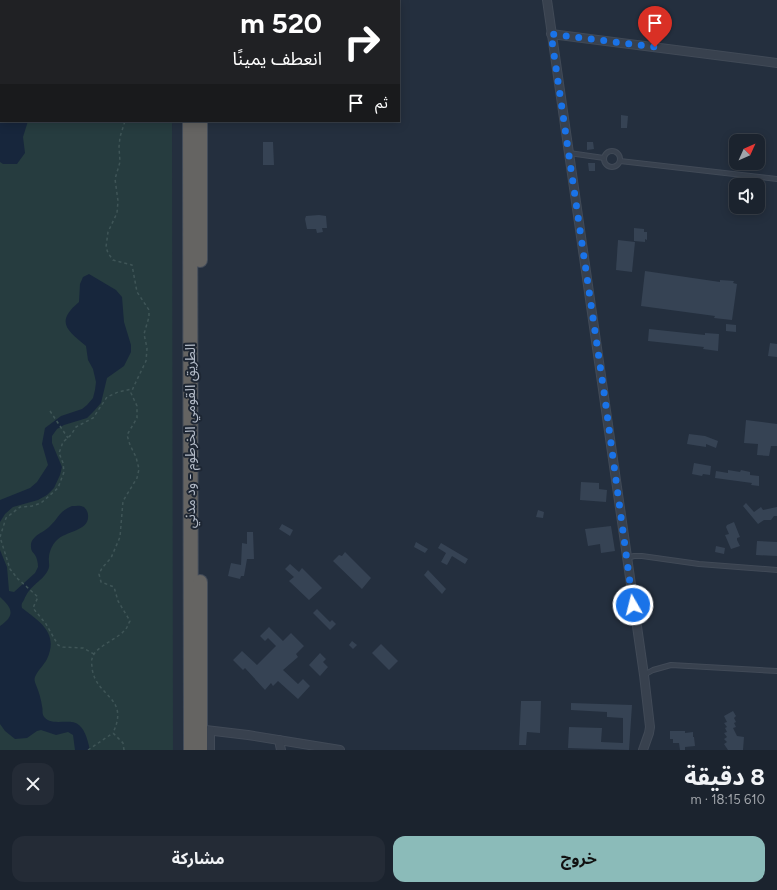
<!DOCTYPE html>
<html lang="ar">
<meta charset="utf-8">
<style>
:root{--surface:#1b232e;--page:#242b36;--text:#f1f3f6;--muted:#a0a4aa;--line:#39404a;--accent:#8bbbb9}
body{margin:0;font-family:Figtree,"Noto Sans Arabic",sans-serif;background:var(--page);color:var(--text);direction:rtl;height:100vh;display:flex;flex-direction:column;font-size:15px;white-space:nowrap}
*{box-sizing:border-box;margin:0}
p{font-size:13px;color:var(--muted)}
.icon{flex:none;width:22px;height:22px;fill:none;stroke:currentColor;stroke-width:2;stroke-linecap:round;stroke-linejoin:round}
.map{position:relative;height:750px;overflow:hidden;direction:ltr}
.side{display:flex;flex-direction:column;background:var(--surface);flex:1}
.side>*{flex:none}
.top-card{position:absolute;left:0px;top:0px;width:400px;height:122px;box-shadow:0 2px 10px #0003,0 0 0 1px var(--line);direction:rtl;background:#202124;color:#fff;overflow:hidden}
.needle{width:26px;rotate:45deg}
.buttons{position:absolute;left:729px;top:134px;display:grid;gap:8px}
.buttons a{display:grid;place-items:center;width:36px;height:36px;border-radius:8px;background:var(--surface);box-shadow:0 2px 10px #0003,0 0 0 1px var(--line);font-size:20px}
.pin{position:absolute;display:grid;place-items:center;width:34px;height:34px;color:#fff;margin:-41px -17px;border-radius:50% 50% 50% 0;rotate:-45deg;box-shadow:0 0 4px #0007}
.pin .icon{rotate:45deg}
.me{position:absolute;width:44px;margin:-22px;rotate:352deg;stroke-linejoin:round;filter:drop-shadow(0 0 3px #0008)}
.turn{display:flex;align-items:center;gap:14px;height:84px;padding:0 12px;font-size:18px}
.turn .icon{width:52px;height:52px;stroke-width:2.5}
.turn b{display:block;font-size:28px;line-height:34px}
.then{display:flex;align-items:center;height:38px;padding:0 12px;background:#0003;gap:8px;font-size:15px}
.round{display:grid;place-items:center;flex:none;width:42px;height:42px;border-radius:12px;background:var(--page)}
.head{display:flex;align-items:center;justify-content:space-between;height:68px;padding:0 12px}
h1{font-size:24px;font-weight:700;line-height:30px}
.action{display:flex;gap:8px;margin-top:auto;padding:8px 12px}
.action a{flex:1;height:46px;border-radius:12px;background:var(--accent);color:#111;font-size:16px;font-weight:700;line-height:46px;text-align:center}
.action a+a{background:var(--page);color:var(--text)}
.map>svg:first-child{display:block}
.green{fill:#263c3f}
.water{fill:#17263c}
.building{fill:#364354}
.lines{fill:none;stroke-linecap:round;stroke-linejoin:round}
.service-casing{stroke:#414a57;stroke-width:6}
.minor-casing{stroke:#414a57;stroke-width:10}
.trunk-casing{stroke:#434c59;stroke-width:16}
.path{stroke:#3f5557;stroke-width:1.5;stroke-dasharray:3 3;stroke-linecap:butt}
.service{stroke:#38414e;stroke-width:4}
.minor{stroke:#38414e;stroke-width:8}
.trunk{stroke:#656462;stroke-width:14}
.route{stroke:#1a73e8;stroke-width:7;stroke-dasharray:0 12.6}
.labels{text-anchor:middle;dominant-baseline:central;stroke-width:4;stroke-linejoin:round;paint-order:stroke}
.street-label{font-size:14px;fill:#b4bcc9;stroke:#1d2633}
</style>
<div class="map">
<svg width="777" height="750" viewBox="0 0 777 750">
<rect width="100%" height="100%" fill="#242f3e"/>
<path class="green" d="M0,0h172l-171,1v120h171l1,629h-173z"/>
<g class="water">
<path d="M38,0h82l1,1h-86z"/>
<path d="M0,20h1v101h27l-5,16 2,16 -8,11h-14l-3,-2z"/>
<path d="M89,274l27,16 6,7 2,25 7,23v7l-7,14 -17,12 -6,25 -7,8 -7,7 -23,7 -7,4 -5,7v7l10,24 -2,8 -6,13 -7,7 -9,5 -25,7 -8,7 -5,8v-22l30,-12 7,-6 11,-17 -6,-21 3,-16 16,-12 21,-7 5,-4 6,-7 2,-8 1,-8 -3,-13 -5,-9 -2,-14c-19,-16 -31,-24 -7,-44l1,-18 3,-7z"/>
<path d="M72,506c4,0 8,-1 12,1 2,2 4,5 4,8 2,16 -22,16 -31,25 -4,3 -8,12 -8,17 -1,5 2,9 -2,15 -7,11 -17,13 -23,28 -2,3 -3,4 -2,8 18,14 37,25 25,51 -3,6 -9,11 -12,18 -1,3 0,5 1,8 3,7 5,14 6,21 1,3 0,6 1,9 6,13 27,2 36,10 7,6 9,17 11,25h-15l-2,-15 -5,-3 -12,3 -15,-5 -4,1 -10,7 -12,1 -10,-8 -5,-7v-98c16,-11 12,-18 0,-29v-47l7,17 2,24 5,1 21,-19 3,-6c0,-4 -1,-9 -3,-12 -2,-3 -4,-4 -4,-8 -1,-11 12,-14 18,-20 10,-9 9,-15 23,-21z"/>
</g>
<g class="building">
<path d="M621,115l7,1 -1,12h-6z"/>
<path d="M263,142h10l1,23h-11z"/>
<path d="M587,142h6l1,7 -7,1z"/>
<path d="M588,163h7v8h-6z"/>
<path d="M319,215l7,1 1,12h-5l1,4 -6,1 -1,-4h-9l-2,-10 1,-3z"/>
<path d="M634,228l10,1v3h3v8l-2,-1v3l-11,-1z"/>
<path d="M618,240l17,2 -3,30 -16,-2z"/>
<path d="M645,271l75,11v-2l14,1 -1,2 4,1 -5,36 -18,-2 1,-2 -74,-10z"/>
<path d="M726,324l10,1v7l-10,-1z"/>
<path d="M649,329l56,6v-2l14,1 -1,17 -15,-2 1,-2 -56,-6z"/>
<path d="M770,343l7,1v13l-9,-1z"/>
<path d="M746,420l31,4v22h-6l-2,10 -12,-1 1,-11 -14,-1z"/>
<path d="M689,434l16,2 13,5 -2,7 -10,-4v3l-19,-3z"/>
<path d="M694,463l17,3 -1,9 -7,-1 -1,2 -10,-2z"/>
<path d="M728,470l12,2 1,-2 9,2v3l9,1v10l-8,-1 1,-2 -37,-5 1,-7 12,2z"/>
<path d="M581,482l18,1v6l8,1 -1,12 -26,-2z"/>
<path d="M746,503l8,9 7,-5 2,3 14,-3v9h-3l-3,4h-7l-6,4 -15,-18z"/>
<path d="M538,510l6,2 -1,6 -7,-1z"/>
<path d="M734,522l6,15 -3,1v2l3,6 -9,3 -6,-14 4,-1 -3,-7 1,-2z"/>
<path d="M282,524l11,6 -3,6 -11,-7z"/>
<path d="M611,526l4,25 -14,2 -1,-9 -12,2 -3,-17z"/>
<path d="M247,532h6l1,27h-7l-3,17h-3l-1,3 -12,-3 3,-13 10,2 1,-22 5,1z"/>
<path d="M757,541l20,1v14l-21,-1z"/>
<path d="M416,542l12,7 -3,4 -11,-6z"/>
<path d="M441,543l27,16 -3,5 -13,-8 -5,9 -6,-3 5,-9 -8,-5z"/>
<path d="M716,546l9,2 -1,6 -9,-2z"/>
<path d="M345,552l26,26 -9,11 -29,-28 6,-6 3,1z"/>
<path d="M290,564l9,8 3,-4 20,20 -13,12 -20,-19 5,-4 -9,-8z"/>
<path d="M428,570l18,19 -4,5 -18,-19z"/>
<path d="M317,609l13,13 2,-2 4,4 -6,6 -17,-17z"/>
<path d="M269,627l14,14 8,-8 13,13 -8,8 2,3 -15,13 15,14 5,-5 7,7 -12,13 -20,-18 -5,5 -2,-3 -6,7 -20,-22 -2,2 -10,-10 9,-9 15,14 19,-19 -8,-8 -3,3 -5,-5z"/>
<path d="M352,641l5,4 -4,4 -4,-4z"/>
<path d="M381,644l17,17 -9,9 -17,-17z"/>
<path d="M320,653l6,6 -3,3 5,5 -8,9 -11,-11z"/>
<path d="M521,701h20l-1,32 -13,-1 -1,13h-7z"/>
<path d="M571,703l61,2 -3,45 -61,-2 1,-21 33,1 -1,14 22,1v-25l-16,-1v-5l-36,-2z"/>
<path d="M733,711l3,5 -2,2 2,4 -2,1 2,4 -3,1 4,8 7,1 -1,13h-15l-4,-6 3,-2 -3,-3 3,-2 -3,-4 3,-1 -2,-4 2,-1 -3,-4 3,-1 -3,-6z"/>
<path d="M670,731h15v2l8,-1v5h1l1,9 -10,1v3h-5l-1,-7h-6v-4h-3z"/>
</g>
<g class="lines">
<defs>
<g id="service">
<circle cx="612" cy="159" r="8"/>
<path d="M569,153l35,5"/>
<path d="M620,161l157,18"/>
<path d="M627,558l7,-2h8l57,8 78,6"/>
<path d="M644,675l9,-5 18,-5 106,6"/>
</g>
<g id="minor">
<path d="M288,0l6,1"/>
<path d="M547,0l97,675 6,52 -1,6 -6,17"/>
<path d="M551,34l226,29"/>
<path d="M197,729l51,6 92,15"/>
<path d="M210,731v19"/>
<path d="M279,740l2,10"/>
</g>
<g id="trunk">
<path d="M191,1v-1"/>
<path d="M190,121l1,629"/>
<path d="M200,121v139"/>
<path d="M200,582v168"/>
</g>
</defs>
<use href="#service" class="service-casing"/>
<use href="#minor" class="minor-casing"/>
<use href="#trunk" class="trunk-casing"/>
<g class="path">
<path d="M139,1v-1"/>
<path d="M50,411l18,27"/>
<path d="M94,654l-11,-6 -20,-1 -5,-2 -12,-21 -13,-16 5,-11 -20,-18 -8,-10 -10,-32 6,-19 14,-11 12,-1 9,-3 17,-15 6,-16 -1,-9 -4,-10 4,-11 8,-7 5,-8 17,-9 14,-21 11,-5 14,-3"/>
<path d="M88,750l25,-17"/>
<path d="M124,750l-1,-7 -10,-10c17,-37 -17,-35 -21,-65 0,-3 -1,-7 0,-9 2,-12 24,-19 32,-28 3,-2 4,-7 6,-10l-12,-20 -4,-14 -13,-5 -2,-8 3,-6 9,-10 9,-21 3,-36 14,-23 2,-9 -3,-12 -6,-12 -3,-10 10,-17v-12l-6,-13 3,-7 12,-25 1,-13 -3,-14 5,-17v-7l-12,-18 -5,-27 -19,-5 -5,-7 -2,-6 2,-15 9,-19 1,-12 -3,-22 5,-17 -1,-15 1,-10 5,-16"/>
</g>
<use href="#service" class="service"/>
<use href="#minor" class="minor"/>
<use href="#trunk" class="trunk"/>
</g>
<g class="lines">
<path class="route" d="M633,605l-28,-206 -54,-365 104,13"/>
</g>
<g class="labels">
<g class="street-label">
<text transform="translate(190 436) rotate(-90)">الطريق القومي الخرطوم - ود مدني</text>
</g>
</g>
</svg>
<div class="buttons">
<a><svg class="needle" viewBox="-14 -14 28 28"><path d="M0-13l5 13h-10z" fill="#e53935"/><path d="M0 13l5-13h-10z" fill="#a0a4aa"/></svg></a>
<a><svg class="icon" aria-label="sound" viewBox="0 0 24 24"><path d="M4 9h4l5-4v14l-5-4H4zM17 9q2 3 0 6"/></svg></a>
</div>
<div class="pin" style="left:655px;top:47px;background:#d93025"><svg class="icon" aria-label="arrive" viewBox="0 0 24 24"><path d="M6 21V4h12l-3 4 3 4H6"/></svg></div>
<svg class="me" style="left:633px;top:605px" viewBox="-20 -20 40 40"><circle r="17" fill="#1a73e8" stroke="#fff" stroke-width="3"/><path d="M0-11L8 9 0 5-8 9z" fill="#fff"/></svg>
<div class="top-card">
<div class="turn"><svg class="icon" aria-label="right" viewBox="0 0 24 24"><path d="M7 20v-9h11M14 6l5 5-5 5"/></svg><div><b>520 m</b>انعطف يمينًا</div></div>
<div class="then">ثم<svg class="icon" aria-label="arrive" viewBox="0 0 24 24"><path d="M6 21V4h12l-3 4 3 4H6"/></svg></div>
</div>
</div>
<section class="side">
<div class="head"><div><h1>8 دقيقة</h1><p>610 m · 18:15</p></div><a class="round"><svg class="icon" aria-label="close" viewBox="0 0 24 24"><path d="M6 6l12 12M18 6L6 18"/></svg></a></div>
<div class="action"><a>خروج</a><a>مشاركة</a></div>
</section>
